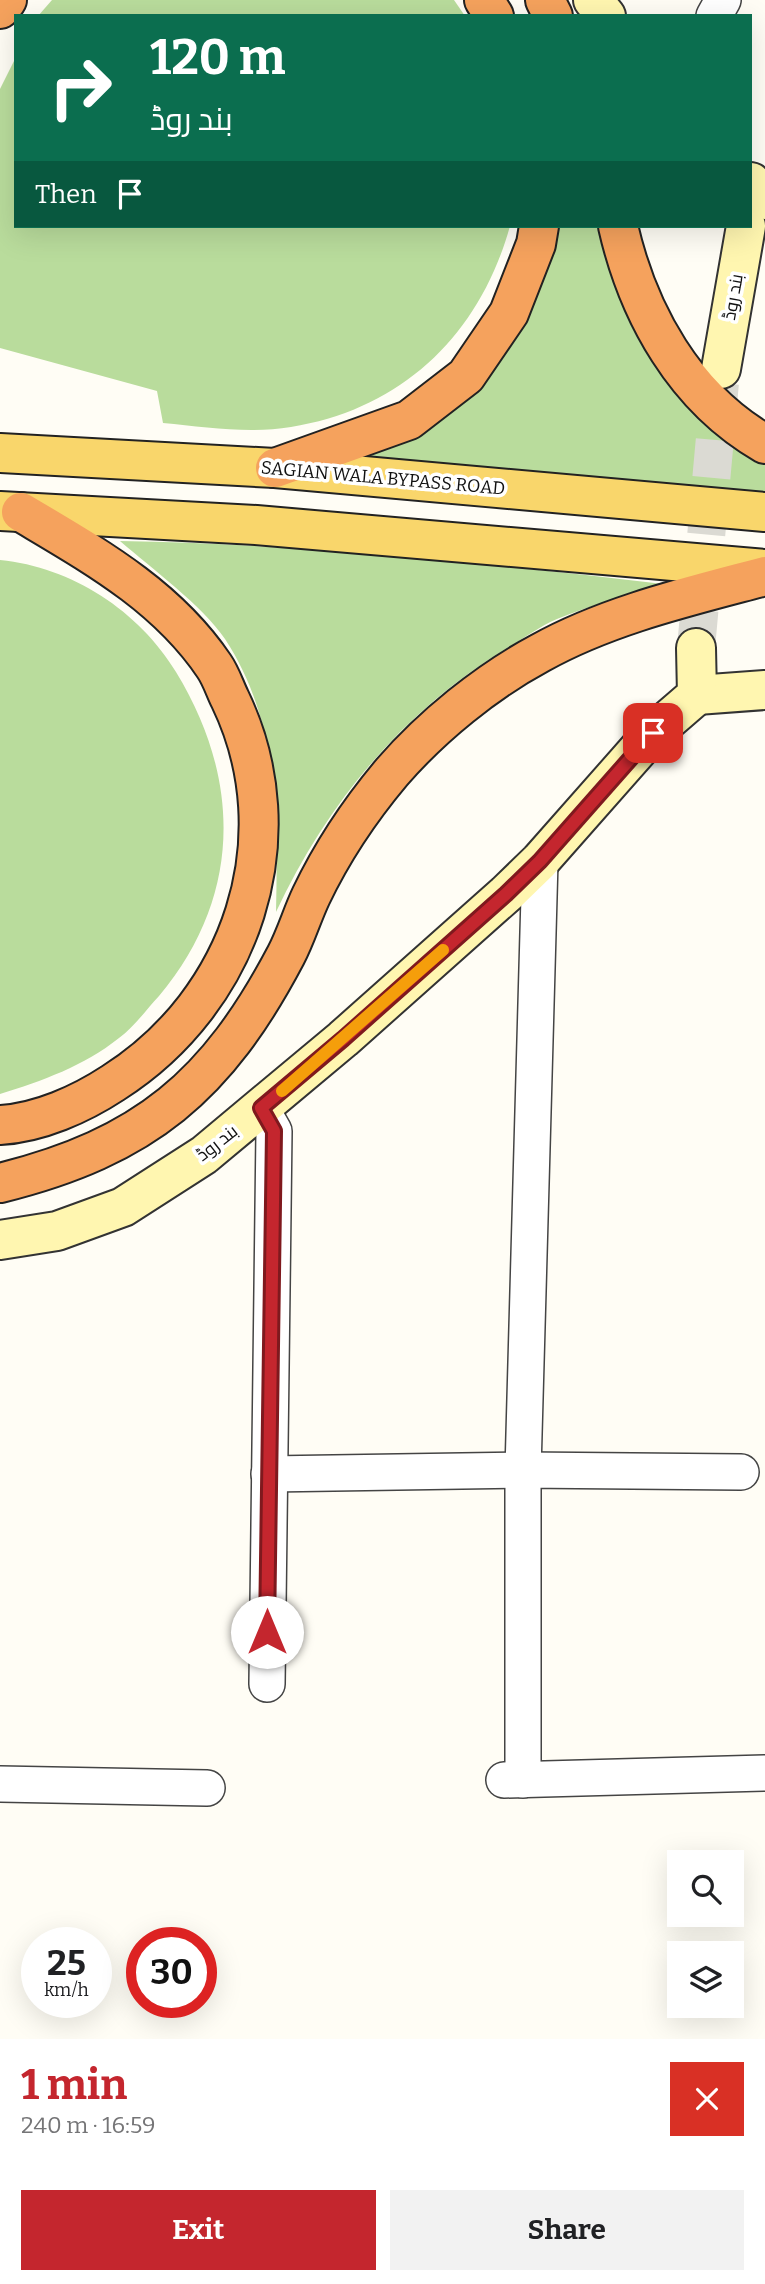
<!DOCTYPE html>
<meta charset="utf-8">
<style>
:root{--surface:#fff;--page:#f2f2f2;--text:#202124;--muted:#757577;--accent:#c4262e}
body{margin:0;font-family:Bitter,Cairo,serif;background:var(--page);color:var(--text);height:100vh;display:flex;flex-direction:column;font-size:26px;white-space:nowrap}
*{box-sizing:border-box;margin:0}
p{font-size:23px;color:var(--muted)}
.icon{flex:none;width:38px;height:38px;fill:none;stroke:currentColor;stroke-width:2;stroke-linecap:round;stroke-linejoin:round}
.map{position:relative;height:2039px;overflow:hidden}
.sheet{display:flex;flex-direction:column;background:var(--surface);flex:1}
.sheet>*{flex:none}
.hud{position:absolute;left:14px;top:14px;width:738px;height:214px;border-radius:0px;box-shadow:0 7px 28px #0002;background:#0b6e4f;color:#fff;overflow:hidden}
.fabs{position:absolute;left:667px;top:1850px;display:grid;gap:14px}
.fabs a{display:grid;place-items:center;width:77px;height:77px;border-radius:0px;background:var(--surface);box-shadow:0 7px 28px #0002;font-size:35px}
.speed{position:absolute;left:21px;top:1927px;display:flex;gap:14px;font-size:35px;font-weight:700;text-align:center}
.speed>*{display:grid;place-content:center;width:91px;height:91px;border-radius:50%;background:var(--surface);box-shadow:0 7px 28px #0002;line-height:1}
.speed small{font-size:18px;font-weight:400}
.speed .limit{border:10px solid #d22;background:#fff;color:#111}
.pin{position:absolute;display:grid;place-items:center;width:60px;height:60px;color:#fff;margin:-30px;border-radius:14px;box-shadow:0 4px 10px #0006}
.me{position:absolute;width:77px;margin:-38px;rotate:0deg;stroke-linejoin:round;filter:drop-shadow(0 0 5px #0008)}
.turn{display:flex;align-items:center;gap:24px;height:147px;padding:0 21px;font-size:32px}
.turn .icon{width:91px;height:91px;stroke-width:2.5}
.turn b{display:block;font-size:49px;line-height:60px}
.then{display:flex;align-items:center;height:66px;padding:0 21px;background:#0003;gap:14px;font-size:26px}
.round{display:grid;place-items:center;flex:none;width:74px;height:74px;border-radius:0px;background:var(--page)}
.summary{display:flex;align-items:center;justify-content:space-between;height:119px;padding:0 21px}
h1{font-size:42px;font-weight:700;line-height:52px;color:var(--accent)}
.action{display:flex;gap:14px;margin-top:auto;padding:14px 21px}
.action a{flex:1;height:80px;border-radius:0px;background:var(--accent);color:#fff;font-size:28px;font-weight:700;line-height:80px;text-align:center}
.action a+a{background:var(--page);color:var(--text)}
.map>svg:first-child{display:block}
.forest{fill:#b9dc9c}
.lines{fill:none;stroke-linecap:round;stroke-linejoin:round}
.secondary-tunnel{stroke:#dbdad3;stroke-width:38;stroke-dasharray:38 19;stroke-linecap:butt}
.street-casing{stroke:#444;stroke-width:38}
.secondary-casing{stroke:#333;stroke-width:42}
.primary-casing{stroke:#222;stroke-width:42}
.highway-casing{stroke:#222;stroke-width:42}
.street{stroke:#fff;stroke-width:35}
.secondary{stroke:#fff6b0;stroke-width:38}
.primary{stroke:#f9d66b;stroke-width:38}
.highway{stroke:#f5a25d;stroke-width:38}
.route-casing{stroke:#7f191e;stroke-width:18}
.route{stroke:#c4262e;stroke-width:12}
.slow{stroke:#f59e0b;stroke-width:12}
.labels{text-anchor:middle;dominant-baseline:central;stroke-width:7;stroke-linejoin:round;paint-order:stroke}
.street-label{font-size:18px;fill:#111;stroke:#fff}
</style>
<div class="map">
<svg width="765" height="2039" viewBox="0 0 765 2039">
<rect width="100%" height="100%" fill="#fffdf5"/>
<g class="forest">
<path d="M52,0h402l11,16h-427z"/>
<path d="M16,57v169h494c-30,108 -107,183 -219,201 -42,7 -86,0 -128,-4l-6,-32 -157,-43v-259z"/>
<path d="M539,226h79l30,90 117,128v67l-288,-24 -158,-37 147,-74z"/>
<path d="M120,541c181,3 363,22 543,43 -35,11 -72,21 -106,35 -17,7 -34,20 -50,29 -104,63 -180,155 -231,264 2,-93 3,-191 -51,-273 -22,-33 -74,-71 -105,-98z"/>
<path d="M0,560c72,7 139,51 176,112 66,108 66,225 -17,324 -13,14 -25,31 -40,42 -35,28 -77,43 -119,56z"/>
</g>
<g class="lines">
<path class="secondary-tunnel" d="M696,648l24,-266"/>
<defs>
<g id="street">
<path d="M714,16l9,-16"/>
<path d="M261,1108l13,23 -7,553"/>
<path d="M269,1474l254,-4 218,2"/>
<path d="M504,1780l261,-7"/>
<path d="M523,1780v-310l17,-609"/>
<path d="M0,1784l207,4"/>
</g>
<g id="secondary">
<path d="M593,0l13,16"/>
<path d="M751,182l14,18"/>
<path d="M721,369l25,-143"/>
<path d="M697,695l68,-5"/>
<path d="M0,1240l57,-9 66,-24 81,-52 139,-116 163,-145 34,-33 113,-128 44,-38 -1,-47"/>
</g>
<g id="primary">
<path d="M0,453l275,15 490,44"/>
<path d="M0,511l256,14 509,44"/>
</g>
<g id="highway">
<path d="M484,0l10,16"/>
<path d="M545,0l8,16"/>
<path d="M0,9l7,-9"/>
<path d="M618,226c20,88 67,172 147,218"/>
<path d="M275,468l134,-48 57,-44 43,-63 27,-69 3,-18"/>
<path d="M0,1125c39,-2 81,-21 113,-42 129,-82 184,-245 117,-384 -5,-10 -9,-23 -16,-33 -48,-71 -121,-111 -193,-154"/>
<path d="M0,1183c145,-36 217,-97 286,-228 10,-19 16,-40 25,-59 21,-44 49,-86 81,-124 40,-46 94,-90 148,-119 68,-38 150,-57 225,-77"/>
</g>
</defs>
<use href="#street" class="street-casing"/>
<use href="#secondary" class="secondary-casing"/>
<use href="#primary" class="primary-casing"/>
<use href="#highway" class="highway-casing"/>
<use href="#street" class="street"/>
<use href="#secondary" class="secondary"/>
<use href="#primary" class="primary"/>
<use href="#highway" class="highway"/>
</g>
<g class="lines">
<defs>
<path id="route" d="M267,1632l7,-501 -13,-23 82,-69 163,-145 34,-33 113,-128"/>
</defs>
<use href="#route" class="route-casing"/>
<use href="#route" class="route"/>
<path class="slow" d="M282,1091l161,-141"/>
</g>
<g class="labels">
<g class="street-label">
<text transform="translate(733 297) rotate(-80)">بند روڈ</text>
<text transform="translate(383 478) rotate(5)">SAGIAN WALA BYPASS ROAD</text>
<text transform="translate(217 1143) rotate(-38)">بند روڈ</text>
</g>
</g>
</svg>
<div class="fabs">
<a><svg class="icon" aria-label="search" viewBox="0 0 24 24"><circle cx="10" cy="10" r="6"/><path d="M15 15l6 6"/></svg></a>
<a><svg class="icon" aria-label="layers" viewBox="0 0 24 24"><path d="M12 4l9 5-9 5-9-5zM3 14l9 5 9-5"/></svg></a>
</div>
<div class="speed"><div>25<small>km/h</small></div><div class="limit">30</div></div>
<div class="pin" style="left:653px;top:733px;background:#d93025"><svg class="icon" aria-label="arrive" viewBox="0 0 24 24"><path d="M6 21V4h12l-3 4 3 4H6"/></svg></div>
<svg class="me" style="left:267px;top:1632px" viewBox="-20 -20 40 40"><circle r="19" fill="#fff"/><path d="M0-13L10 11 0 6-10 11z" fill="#c4262e"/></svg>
<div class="hud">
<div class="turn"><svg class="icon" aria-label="right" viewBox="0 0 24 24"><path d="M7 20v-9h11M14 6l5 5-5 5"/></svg><div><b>120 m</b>بند روڈ</div></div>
<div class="then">Then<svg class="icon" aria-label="arrive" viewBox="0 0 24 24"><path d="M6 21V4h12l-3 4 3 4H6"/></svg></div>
</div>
</div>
<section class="sheet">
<div class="summary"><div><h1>1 min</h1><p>240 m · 16:59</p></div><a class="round" style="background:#d93025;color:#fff"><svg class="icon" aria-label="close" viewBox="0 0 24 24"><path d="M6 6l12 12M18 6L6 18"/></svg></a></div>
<div class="action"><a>Exit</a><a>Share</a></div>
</section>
